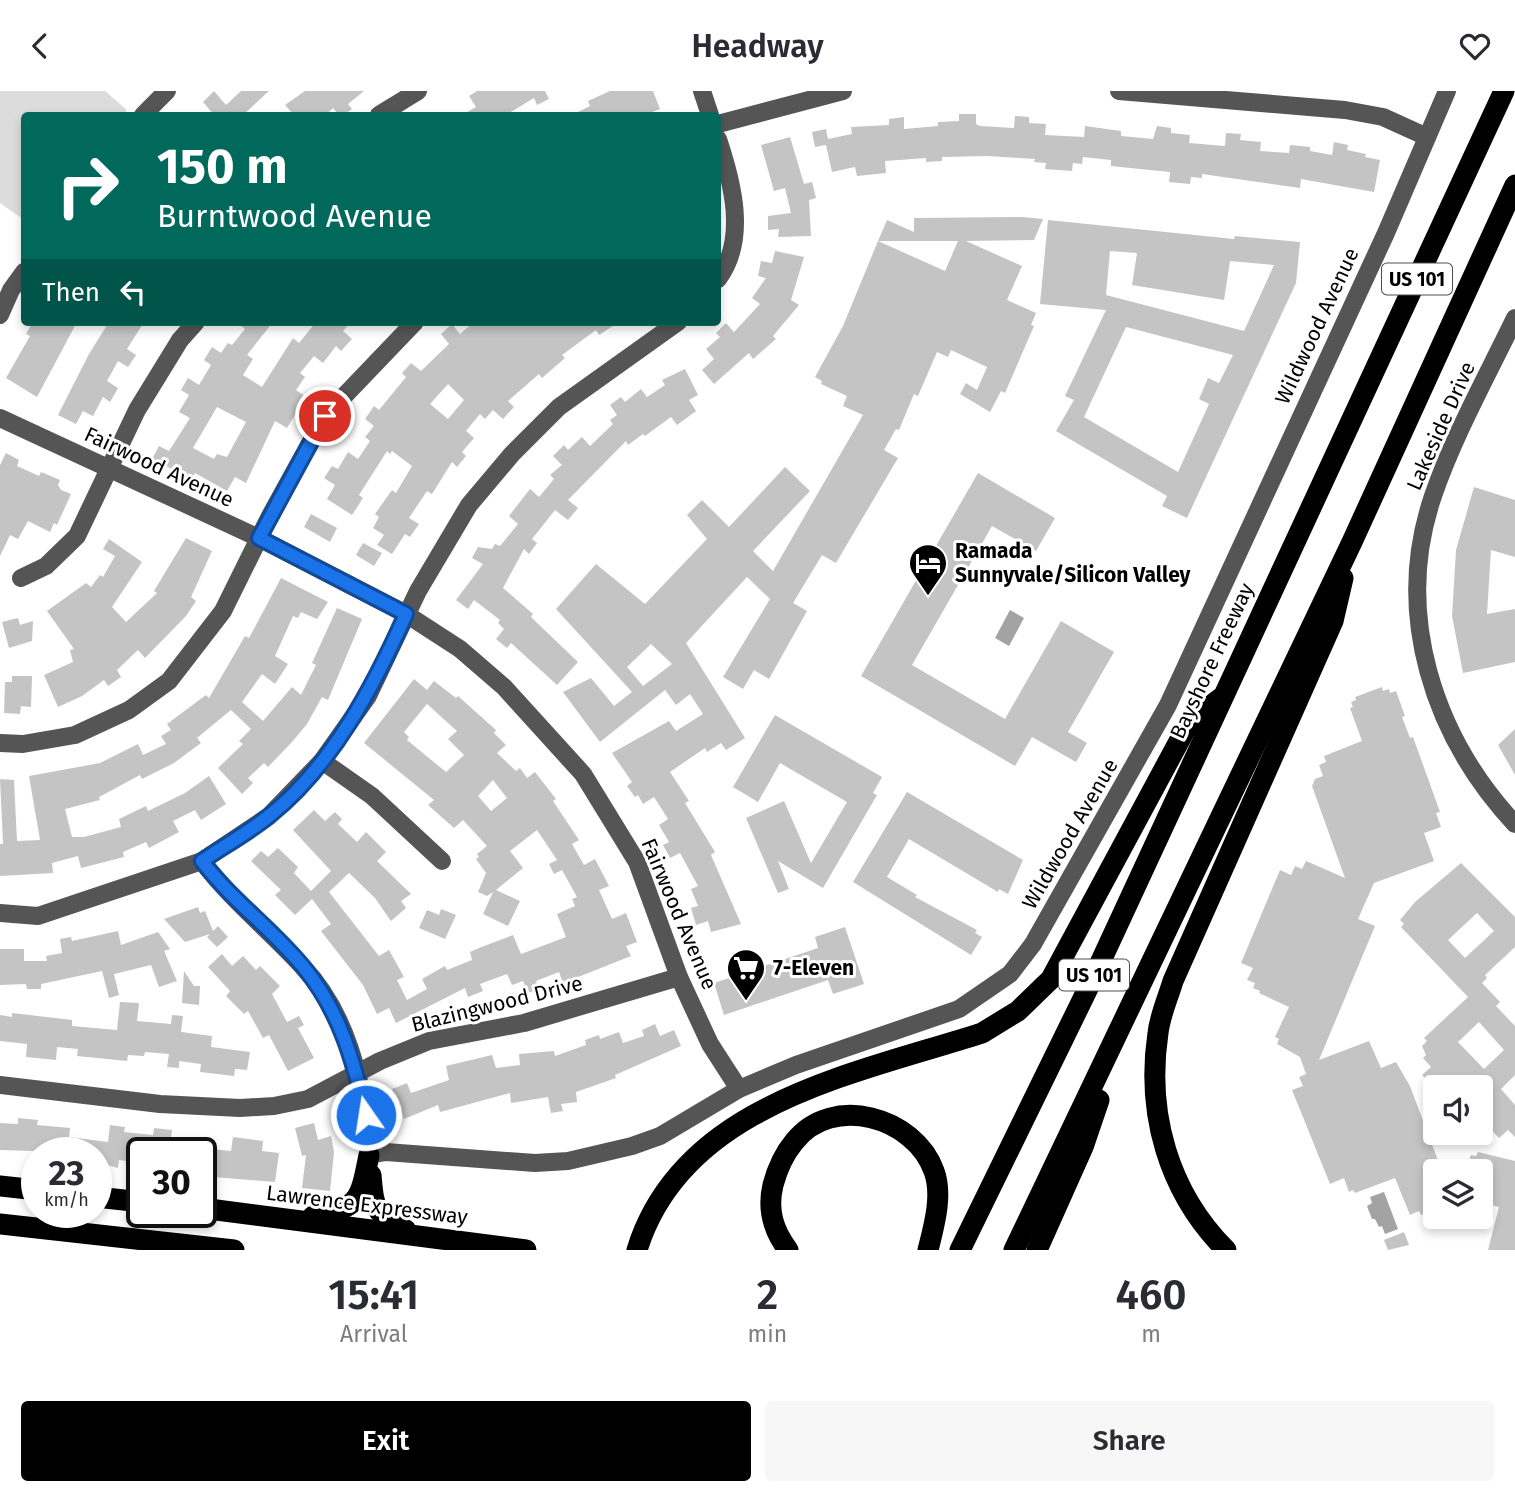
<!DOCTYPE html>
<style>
:root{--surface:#fff;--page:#f7f7f7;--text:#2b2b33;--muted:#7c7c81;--accent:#000}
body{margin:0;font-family:"Fira Sans",sans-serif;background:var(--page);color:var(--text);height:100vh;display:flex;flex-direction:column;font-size:26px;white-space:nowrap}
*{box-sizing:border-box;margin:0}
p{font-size:23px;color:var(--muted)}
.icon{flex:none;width:38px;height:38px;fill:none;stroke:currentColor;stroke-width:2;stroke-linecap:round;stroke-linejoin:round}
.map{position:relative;height:1159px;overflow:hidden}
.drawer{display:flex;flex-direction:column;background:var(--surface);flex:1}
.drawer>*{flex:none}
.top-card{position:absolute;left:21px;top:21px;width:700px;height:214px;border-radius:7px;box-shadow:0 4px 10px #0003;background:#00695c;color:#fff;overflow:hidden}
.tools{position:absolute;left:1423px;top:984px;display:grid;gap:14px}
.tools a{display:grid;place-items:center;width:70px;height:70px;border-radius:7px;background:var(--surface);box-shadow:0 4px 10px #0003;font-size:35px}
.speed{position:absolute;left:21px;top:1046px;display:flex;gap:14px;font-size:35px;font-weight:700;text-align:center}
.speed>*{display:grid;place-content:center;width:91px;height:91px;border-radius:50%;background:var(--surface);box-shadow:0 4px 10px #0003;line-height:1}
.speed small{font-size:18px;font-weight:400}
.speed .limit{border:4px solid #111;border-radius:10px;background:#fff;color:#111}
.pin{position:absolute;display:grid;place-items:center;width:60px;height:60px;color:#fff;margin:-30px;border:4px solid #fff;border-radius:50%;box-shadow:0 2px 7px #0007}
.me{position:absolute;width:77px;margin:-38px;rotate:347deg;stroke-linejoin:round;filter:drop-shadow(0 0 5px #0008)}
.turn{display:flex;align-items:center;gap:24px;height:147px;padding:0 21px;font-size:32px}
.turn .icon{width:91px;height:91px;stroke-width:2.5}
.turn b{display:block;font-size:49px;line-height:60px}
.then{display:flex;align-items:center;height:66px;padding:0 21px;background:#0003;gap:14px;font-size:26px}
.eta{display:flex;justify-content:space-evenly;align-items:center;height:119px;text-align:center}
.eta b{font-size:42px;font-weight:600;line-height:49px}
.primary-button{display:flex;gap:14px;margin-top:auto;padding:14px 21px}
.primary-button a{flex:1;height:80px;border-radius:7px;background:var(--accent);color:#fff;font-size:28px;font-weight:600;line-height:80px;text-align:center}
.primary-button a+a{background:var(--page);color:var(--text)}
header{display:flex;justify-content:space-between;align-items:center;height:91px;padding:0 21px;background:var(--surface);font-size:32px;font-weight:600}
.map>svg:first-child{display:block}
.green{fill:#dcdcdc}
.water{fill:#a3a3a3}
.building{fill:#c4c4c4;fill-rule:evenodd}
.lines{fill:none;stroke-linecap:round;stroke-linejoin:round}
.minor{stroke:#555;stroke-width:18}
.highway{stroke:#000;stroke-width:21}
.route-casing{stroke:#114b97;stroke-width:18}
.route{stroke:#1a73e8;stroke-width:12}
.labels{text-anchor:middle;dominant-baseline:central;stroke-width:6;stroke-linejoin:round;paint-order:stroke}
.shield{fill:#fff;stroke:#4c4c4c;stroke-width:2}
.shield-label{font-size:19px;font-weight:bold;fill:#000}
.street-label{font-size:21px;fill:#000;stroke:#fff}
.poi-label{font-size:21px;font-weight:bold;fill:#000;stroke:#fff;text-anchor:start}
</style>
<header><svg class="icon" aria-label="back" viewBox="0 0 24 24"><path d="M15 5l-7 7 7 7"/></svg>Headway<svg class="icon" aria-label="heart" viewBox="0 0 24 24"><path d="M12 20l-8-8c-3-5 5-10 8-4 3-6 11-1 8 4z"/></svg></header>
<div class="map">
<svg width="1515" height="1159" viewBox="0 0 1515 1159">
<rect width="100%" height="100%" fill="#fff"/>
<path class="green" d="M0,0h105l22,19 -4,5h-99v105l-24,-17z"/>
<g class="water">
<path d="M1010,519l14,8 -15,28 -14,-8z"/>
<path d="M1384,1101l14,37 -13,5 -3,-8 -3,1 -4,-8h-3l-5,-13 5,-3 -2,-6z"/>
</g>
<g class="building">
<path d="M214,0l12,14 15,-14h28l-26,24h-29l-11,-13z"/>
<path d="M305,0h59l-16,13 4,5 -9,6h-4l-6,-7 -8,7h-31l-9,-10z"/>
<path d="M477,0h68l4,8 -12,6 -3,-7 -28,17h-44l14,-8 -7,-11z"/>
<path d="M610,0h43l7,18 -15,6h-73l18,-9 -2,-5z"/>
<path d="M959,23h17v10l4,2 34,2 1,-12 14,1v6l17,1 -1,11 39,2 1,-11 36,5v5l32,3 4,-13 14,2v5l19,2 -1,8 36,3 1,-13 15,1 -1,6 21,2 -1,9 29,2 1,-8 20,2v4l22,4 2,-13 14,3 -1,5 19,4 -1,3 15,3 -6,32 -73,-13 -1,9 -98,-14v4l-11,-1 -1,7 -21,-2 1,-10 -59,-6v-6l-28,-3 -1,7 -9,-1 -1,8 -27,-2 1,-6 -12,-1 1,-3 -47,-3 -46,1v4l-16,1v-4l-41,3 1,12 -29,3 -2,-9 -23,5 -6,-27 -11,2 -3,-15 14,-3 2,10 24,-5 -1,-7 38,-2v-6l15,-2v12l34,-3v-4l21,-1z"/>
<path d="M790,46l14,47 8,-2 4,16 -7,2 2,36 -33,1 1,-8 -11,1v-14l23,-3 -6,-25 -11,3 -13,-46z"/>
<path d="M1022,126l21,2 -9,21 -68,1 56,25 -15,34 29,13 -5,12 3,1 -29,67 -4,-2 -11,21 -30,-18 6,-11 11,7 10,-23 -36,-17 -3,7 -11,-5 -19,44 -4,-2 -15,36 -3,-1 -12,21 14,8 -62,105 -14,-8 -29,48 14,8 -38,68 -15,-9 -11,19 -20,-12 47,-78 -23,-22 -61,66 59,95 -19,12 -5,-7 -14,9 -2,-4 -35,24 19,29 -4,2 30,49 -4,3 30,69 -30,8 -3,-11 -12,4 -5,-17 7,-2 -7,-17 7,-3 -18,-33 -10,5 -7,-13 6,-3 -10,-17 9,-6 -14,-22 -11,7 -5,-9 -3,2 -8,-11 5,-4 -20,-29 57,-32 7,10 27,-17 -13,-20 -14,11 -11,-15 -65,52 -37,-50 28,-14 23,28 18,-14 -76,-83 40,-45 49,40 62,-65 -20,-24 15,-15 27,27 56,-60 25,24 -57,60 20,20 90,-156 -20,-9 4,-10 -26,-12 1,-3 -7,-4 28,-51 35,-85 67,30 13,-30h-80l9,-21 27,12v-14zM651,553l21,20 -29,22 -16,-19z"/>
<path d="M1048,129l186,19 1,-3 65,6 -4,41 -109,235 -25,-12 5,-10 -111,-65 18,-31 -9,-4 41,-86 -66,-6zM1110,160l27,2 -5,32 92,15 6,-39 44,4 -30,66 -138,-36zM1126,236l107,28 -14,28 -11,-5 -9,21 10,5 -31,68 -94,-55z"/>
<path d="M775,160l29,6 -13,43 8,5 -26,31 3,3 -23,20 -4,-6 -35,31 -12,-14 12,-11 -8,-10 14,-12 -4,-4 10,-10 8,9 26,-28 -8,-6 14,-20 -8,-2 3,-15 11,2z"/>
<path d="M33,231h44l-40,75 -31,-19 24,-42 -4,-2z"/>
<path d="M109,231h35l-17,27 9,6 -8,12 -10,-6 -11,20 11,7 -8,14 -7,-5 -10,19 -10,-5 -7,13 -18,-9 31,-61z"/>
<path d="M237,231h36l-26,33 6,4 -10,16 19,12 31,-49 6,5 17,-21h35l-8,9 9,8 -11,12 -5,-5 -13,17 -9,-7 -14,17 5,4 -9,13 10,7 -19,31 -12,-7 -29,62 -11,-6 -8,14 -32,-18 -3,6 -40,-20 7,-13 10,5 21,-33 -11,-6 10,-17 -8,-5 7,-12 11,7 12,-20 -7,-5 8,-13 9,6 7,-10 4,2 13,-16zM217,316l29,15 -19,35 -10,-3 -3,5 -21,-11z"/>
<path d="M474,231h145l-20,13 -3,-5 -34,25 3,3 -23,20 -3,-4 -31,27 6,6 -11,12 -10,-9 -8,9 -5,-5 -14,17 8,7 -12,14 4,4 -9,11 -5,-5 -20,32 -5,-3 -18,27 10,6 -9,13 -5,-3 -13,20 -15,-9 7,-10 -11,-7 6,-11 -4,-3 17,-24 4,3 16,-27 -20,-15 -2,3 -3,-3 -28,44 4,3 -11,17 -25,-16 8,-14 -11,-7 8,-12 6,3 10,-17 10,7 12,-18 -5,-4 9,-11 -9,-7 9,-13 5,4 27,-33 -4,-4 9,-10 10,8 28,-27 -8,-10 11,-10 8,10zM448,293l16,16 -16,19 -18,-15z"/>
<path d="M685,278l13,26 -9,5 7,11 -19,14 -6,-8 -26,19 -2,-2 -15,11 -2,-4 -58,59 10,8 -10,12 -13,-10 -23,29 5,4 -8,11 -5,-5 -21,39 30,26 -2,3 47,45 -21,23 -46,-42 -4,5 -11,-9 8,-10 -6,-6 2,-3 -26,-20 -6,9 -12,-9 27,-36 -11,-6 6,-11 14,2 3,-5 5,2 18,-22 -9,-8 21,-27 9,8 15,-18 -4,-4 12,-10 -9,-9 11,-11 4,5 14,-13 8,9 23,-22 -3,-4 7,-5 -7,-10 11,-8 4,5 16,-13 6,8 18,-12 -3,-5z"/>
<path d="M6,362l13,7 -2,6 22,10 2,-4 19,8 -2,5 3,5 10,4 -14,31 -3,-2 -4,9 -22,-11 -10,18 -8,-4 -10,21v-91z"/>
<path d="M978,382l77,45 -19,33 -44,-25 -80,139 93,54 56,-98 53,31 -46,80 19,11 -11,19 -44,-25 -17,29 -154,-90z"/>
<path d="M1474,396l41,13v57l-24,-7 -4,64 28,-5v53l-52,11 -11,-57 4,-66z"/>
<path d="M311,423l26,14 -7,14 -26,-15z"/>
<path d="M186,447l26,13 -21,46 5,4 -10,15 -41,42 -7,-8 -21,20 4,7 -13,9 -4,-6 -22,16 -24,11 -14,-32 29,-13 -3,-12 4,-1 -27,-38 39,-28 5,4 9,-12 3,2 12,-21 -12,-7 6,-10 33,23 -30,45 14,15 31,-29 -3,-2z"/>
<path d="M363,452l19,10 -8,13 -18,-11z"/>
<path d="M281,487l47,24 -11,17 -16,-7 -3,6 -5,-2 -18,40 13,8 -13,20 -13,-10 -20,28 21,19 29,-34 9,8 15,-30 -4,-2 25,-55 25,11 -34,81 -6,-3 -15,27 -15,18 -24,25 -4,-4 -16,15 5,5 -11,11 -24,-26 25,-24 -4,-3 12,-12 -20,-19 -34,28 4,5 -27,20 -32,16 -2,-4 -41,22 1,3 -35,9 7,28h12l37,-10 -2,-8 27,-13 2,5 37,-18 24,-17 17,28 -25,16 -6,-10 -22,11 6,11 -30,16 -3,-6 -23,10 1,5 -43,11 -3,-12 -26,7 1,10 -53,3v-32h3l-3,-65 14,1 3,61 23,-1 -11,-64 71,-13 38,-19 5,11 23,-11 -5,-8 10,-6 -4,-6 39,-29 3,3 36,-62 4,2z"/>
<path d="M18,527l2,7 13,-4 -1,20 -23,7 -7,-26z"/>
<path d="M12,585h20l-1,31 -10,-1 -1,8 -16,-1 1,-31h7z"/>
<path d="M414,588l13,11 7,-9 22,17 2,-2 38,34 -2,3 12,12 -9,8 19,18 4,-3 7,10 8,-6 21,27 -3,2 26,39 -7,4 12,21 11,-6 14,27 -10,4 13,29 14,-6 11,29 -11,4 5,10 -68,27 -4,-11 -23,9 3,8 -11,4 -5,-12 -11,4 -5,-11 -27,10 3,7 -15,6 -3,-9 -69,35 -7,-15 -12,6 -14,-29 -42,-54 10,-7 -19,-25 -17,16 -20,-20 6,-5 -30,-29 10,-10 7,6 10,-9 20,19 -4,6 17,18 20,-20 -38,-41 21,-20 11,11 10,-9 7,7 -4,5 19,18 9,-10 20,20 -9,9 34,33 -10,7 5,7 -15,13 -16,-23 -26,-25 -20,19 50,64 10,-6 15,27 -7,3 10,20 20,-11 -5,-10 23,-13 2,4 25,-10 -2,-8 9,-4 34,-13 8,19 45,-17 -9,-23 18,-8 -3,-7 5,-2 -15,-27 -8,4 -5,-10 8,-4 -20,-30 -27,21 13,17 -27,22 24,11 -12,25 -25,-12 10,-22 -6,4 -9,-4 8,-19 -10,-14 3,-2 -2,-3 10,-8 -24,-26 -9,8 -26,-23 6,-5 -70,-57zM427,613l30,27 -9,8 16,16 -18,17 -39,-32 2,-3 -5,-5zM493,689l14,18 -16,13 -13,-15z"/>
<path d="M1382,596l1,4 6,-2 1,4 6,-2 9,25 -3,1 8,21 3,-1 27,75 -4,1 5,14 -17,6 10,28 -60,22 -16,36 17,7 -56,134 50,-19 12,27 15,-6 14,24 32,85h-7v38l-14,6 -2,-4 -9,4 -15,-37 -40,15 -2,-3 -4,2 -5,-14 -14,6 -38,-94 11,-4 -4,-9 7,-3 -6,-17 -23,-13 2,-5 -4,-2 14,-30 -30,-14 1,-2 -7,-3 2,-5 -8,-3 6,-12 -12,-5 39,-93 11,5 4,-9 7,3 4,-8 39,17 -33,-92 3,-7 8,-3 -4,-11 7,-3 -2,-6 38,-15 -12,-33 3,-1 -2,-5 5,-2 -1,-3z"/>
<path d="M775,624l107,62 -9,16 4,2 -54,93 -45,-27 11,28 -11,4 -32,-75 38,-17 27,62 36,-61 -67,-39 -22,39 -25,-15z"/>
<path d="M1515,638v46l-17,-30z"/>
<path d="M907,701l116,68 -15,34 -9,-5 -1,3 -89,-53 -22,38 30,18 -2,2 62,33 -2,3 7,4 -11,18 -118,-73z"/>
<path d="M1461,772l54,54v30l-30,28 2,3 -5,5 18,19 -4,4 19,20v49l-14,14 14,16v32l-7,-7 -9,8 -19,-20v-31h-46l-12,-12 9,-8 -8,-9 3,-3 -4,-9 5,-5 -3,-3 44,-41 -67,-70 3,-3 -4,-4 15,-18zM1477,822l17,18 -29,27 -17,-18zM1479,931l25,28 -20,19 -26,-27z"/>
<path d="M198,816l2,6 5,-2 8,20 5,-5 10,11 -11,10 -10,-10 3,-3 -25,8 -21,-23z"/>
<path d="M441,818l15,6 -11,24 -26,-11 8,-18 12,5z"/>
<path d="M845,836l19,57 -31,10 -5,-14 -104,35 -10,-32 104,-35 -3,-11z"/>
<path d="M118,840l3,14 37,-13 12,17 -6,2 13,30 -18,6 -8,-22 -37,9 5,21 -10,3 -7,-27 -61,13v5h-14l-1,-5 -26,1v-36h24v12h23l-1,-5 16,-3 -2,-14 11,-2 1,4z"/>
<path d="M222,863l10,12 11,-10 13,14 4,-4 20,20 -8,8 15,28 12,-6 5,9 -6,3 16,30 -26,13 -19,-36 -6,3 -15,-27 -4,3 -18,-18 4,-5 -22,-24z"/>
<path d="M184,880l10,15h6l-1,19 -17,-2z"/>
<path d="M120,911l19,1 -2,18 34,3 1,-9 11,1 -2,16 31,4 -1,11 39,5 -3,18 -12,-1 -1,7 -34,-4 1,-8 -22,-3v7l-12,-1 2,-13 -24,-2 -1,4 -16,-1 -1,6 -50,-5 1,-7 -21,-2 -1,13 -30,-3 1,-13 -27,-3v-26l12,2v-4l60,7v6l45,4z"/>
<path d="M655,933l5,12 14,-6 7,16 -66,29 1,3 -40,14 1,10 -16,2 2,7 -12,2 -3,-16 -37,6 -1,-10 -70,19 -2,-7 -34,14 -12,-30 15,-6 4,10 38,-13 -3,-14 46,-11 4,13 24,-3 -1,-11 35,-3 1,5 31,-11 -1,-5 14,-5 1,4 19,-7 4,11 21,-7 -2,-6z"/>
<path d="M18,1027l20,2 -1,5 33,3 -1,9 39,5 2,-17 15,2 -1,5 29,3 1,-7 18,2 -3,23h-27v10l-23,-3 -1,8 -22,-6v-9l-96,-3v-27l18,1z"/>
<path d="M314,1032l4,17 13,-4 3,16 -4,39 -28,-3 4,-33 -4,1 -7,-28z"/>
<path d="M233,1046l30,4 -1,10 17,2 -4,29 -74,-6v-28l30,3z"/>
<path d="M1478,1061l37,9v89h-27l11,-43 -19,-5v-31h-17l3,-12 3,1 2,-5 5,1z"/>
<path d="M1404,1141l5,13 -21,5 -4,-10z"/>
</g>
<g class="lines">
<g class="minor">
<path d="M702,0l8,24"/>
<path d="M1119,0l226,19 38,7 44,20"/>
<path d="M143,24l24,-24"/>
<path d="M379,24l39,-24"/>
<path d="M718,33l125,-33"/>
<path d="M718,48c14,42 30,100 0,140"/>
<path d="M0,224l11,-25 13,-18"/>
<path d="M1515,227c-28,58 -61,117 -82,178 -40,117 0,240 82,328"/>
<path d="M0,327l259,120 147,76 54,35 44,38 79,87 54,88 42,115 31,67 29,45"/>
<path d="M21,487l25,-12 31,-30 60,-126 43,-70 16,-18"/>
<path d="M0,652l23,1 52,-9 54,-25 40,-29 54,-70 47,-95 55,-100 90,-94"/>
<path d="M322,670l50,35 70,65"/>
<path d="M202,770c29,39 67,69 100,105 47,49 63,124 67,189l17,-3 149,11 33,-2 64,-15 28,-10 79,-47 57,-24 163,-56 51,-35 23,-30 135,-239 218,-472 61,-142"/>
<path d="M0,822l38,3 164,-55 67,-45 53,-55 46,-65 50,-105 51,-86 43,-51 47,-47 119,-85"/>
<path d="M0,994l160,19 80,4 34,-2 34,-7 72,-38 49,-20 95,-18 155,-46"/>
</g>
<g class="highway">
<path d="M371,1084c3,34 3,38 35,55"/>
<path d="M0,1095l37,4"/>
<path d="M96,1106l46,5"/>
<path d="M201,1117l325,42"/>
<path d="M313,1125c47,-8 47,-16 56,-61"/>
<path d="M0,1133l234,26"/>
<path d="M637,1159c45,-146 218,-176 345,-217l36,-22 33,-32 139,-258 31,-23"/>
<path d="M788,1159c-15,-20 -21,-40 -15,-65 4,-15 11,-31 21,-43 38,-49 121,-25 140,29 9,24 0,55 -6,79"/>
<path d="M960,1159l134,-274 410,-885"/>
<path d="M1014,1159l338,-708 163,-357"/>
<path d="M1037,1159l46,-103 16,-47"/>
<path d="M1226,1159c-58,-58 -80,-137 -68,-217 2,-18 10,-35 15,-52l160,-360 10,-43"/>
</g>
</g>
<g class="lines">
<defs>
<path id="route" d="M325,325l-66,122 147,76c-32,72 -74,152 -137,202 -21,17 -45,30 -67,45 30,40 72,69 103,108 35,43 49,93 61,146"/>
</defs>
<use href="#route" class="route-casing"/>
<use href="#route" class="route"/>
</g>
<defs>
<symbol id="hotel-pin" viewBox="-11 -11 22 30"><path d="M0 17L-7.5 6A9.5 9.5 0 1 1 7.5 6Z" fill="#000" stroke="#fff"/><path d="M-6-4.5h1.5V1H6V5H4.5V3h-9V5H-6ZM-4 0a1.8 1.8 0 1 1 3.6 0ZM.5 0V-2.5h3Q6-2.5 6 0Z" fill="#fff"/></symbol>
<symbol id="supermarket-pin" viewBox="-11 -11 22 30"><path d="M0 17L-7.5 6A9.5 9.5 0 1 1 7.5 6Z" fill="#000" stroke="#fff"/><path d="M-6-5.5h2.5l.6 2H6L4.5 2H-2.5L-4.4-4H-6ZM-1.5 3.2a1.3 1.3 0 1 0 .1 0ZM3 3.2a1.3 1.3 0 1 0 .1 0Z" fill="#fff"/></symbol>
</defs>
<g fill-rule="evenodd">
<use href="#hotel-pin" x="906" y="450" width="44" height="60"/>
<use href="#supermarket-pin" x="724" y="855" width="44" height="60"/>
</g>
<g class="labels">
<g class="shield">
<rect x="1382" y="172.5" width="70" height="31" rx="5"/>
<rect x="1059" y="868.5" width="70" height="31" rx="5"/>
</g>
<g class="shield-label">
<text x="1417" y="188">US 101</text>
<text x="1094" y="884">US 101</text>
</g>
<g class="street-label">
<text transform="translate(1317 235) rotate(-65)">Wildwood Avenue</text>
<text transform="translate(1441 335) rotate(-66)">Lakeside Drive</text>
<text transform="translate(159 376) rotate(25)">Fairwood Avenue</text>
<text transform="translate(1212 570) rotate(-65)">Bayshore Freeway</text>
<text transform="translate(1070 743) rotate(-60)">Wildwood Avenue</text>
<text transform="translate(679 823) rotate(67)">Fairwood Avenue</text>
<text transform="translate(497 913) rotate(-14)">Blazingwood Drive</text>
<text transform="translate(367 1114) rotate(7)">Lawrence Expressway</text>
</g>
<g class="poi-label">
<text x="955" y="460">Ramada<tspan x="955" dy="24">Sunnyvale/Silicon Valley</tspan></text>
<text x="773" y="877">7-Eleven</text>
</g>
</g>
</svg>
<div class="tools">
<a><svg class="icon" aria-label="sound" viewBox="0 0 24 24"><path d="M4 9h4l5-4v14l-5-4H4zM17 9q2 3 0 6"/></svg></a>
<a><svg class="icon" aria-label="layers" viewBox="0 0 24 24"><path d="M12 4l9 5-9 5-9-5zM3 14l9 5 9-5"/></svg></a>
</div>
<div class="speed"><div>23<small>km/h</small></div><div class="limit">30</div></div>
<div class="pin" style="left:325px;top:325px;background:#d93025"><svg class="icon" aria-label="arrive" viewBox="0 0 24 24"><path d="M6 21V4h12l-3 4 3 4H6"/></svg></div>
<svg class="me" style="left:366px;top:1024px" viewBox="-20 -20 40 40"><circle r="17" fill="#1a73e8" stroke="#fff" stroke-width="3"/><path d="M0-11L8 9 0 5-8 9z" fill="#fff"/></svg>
<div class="top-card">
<div class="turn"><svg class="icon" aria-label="right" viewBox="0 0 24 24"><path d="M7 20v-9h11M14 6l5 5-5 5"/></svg><div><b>150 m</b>Burntwood Avenue</div></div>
<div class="then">Then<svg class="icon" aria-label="left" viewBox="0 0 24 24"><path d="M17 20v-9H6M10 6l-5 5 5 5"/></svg></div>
</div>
</div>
<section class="drawer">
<div class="eta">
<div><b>15:41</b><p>Arrival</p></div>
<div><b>2</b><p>min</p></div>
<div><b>460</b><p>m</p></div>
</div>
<div class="primary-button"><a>Exit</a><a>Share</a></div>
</section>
